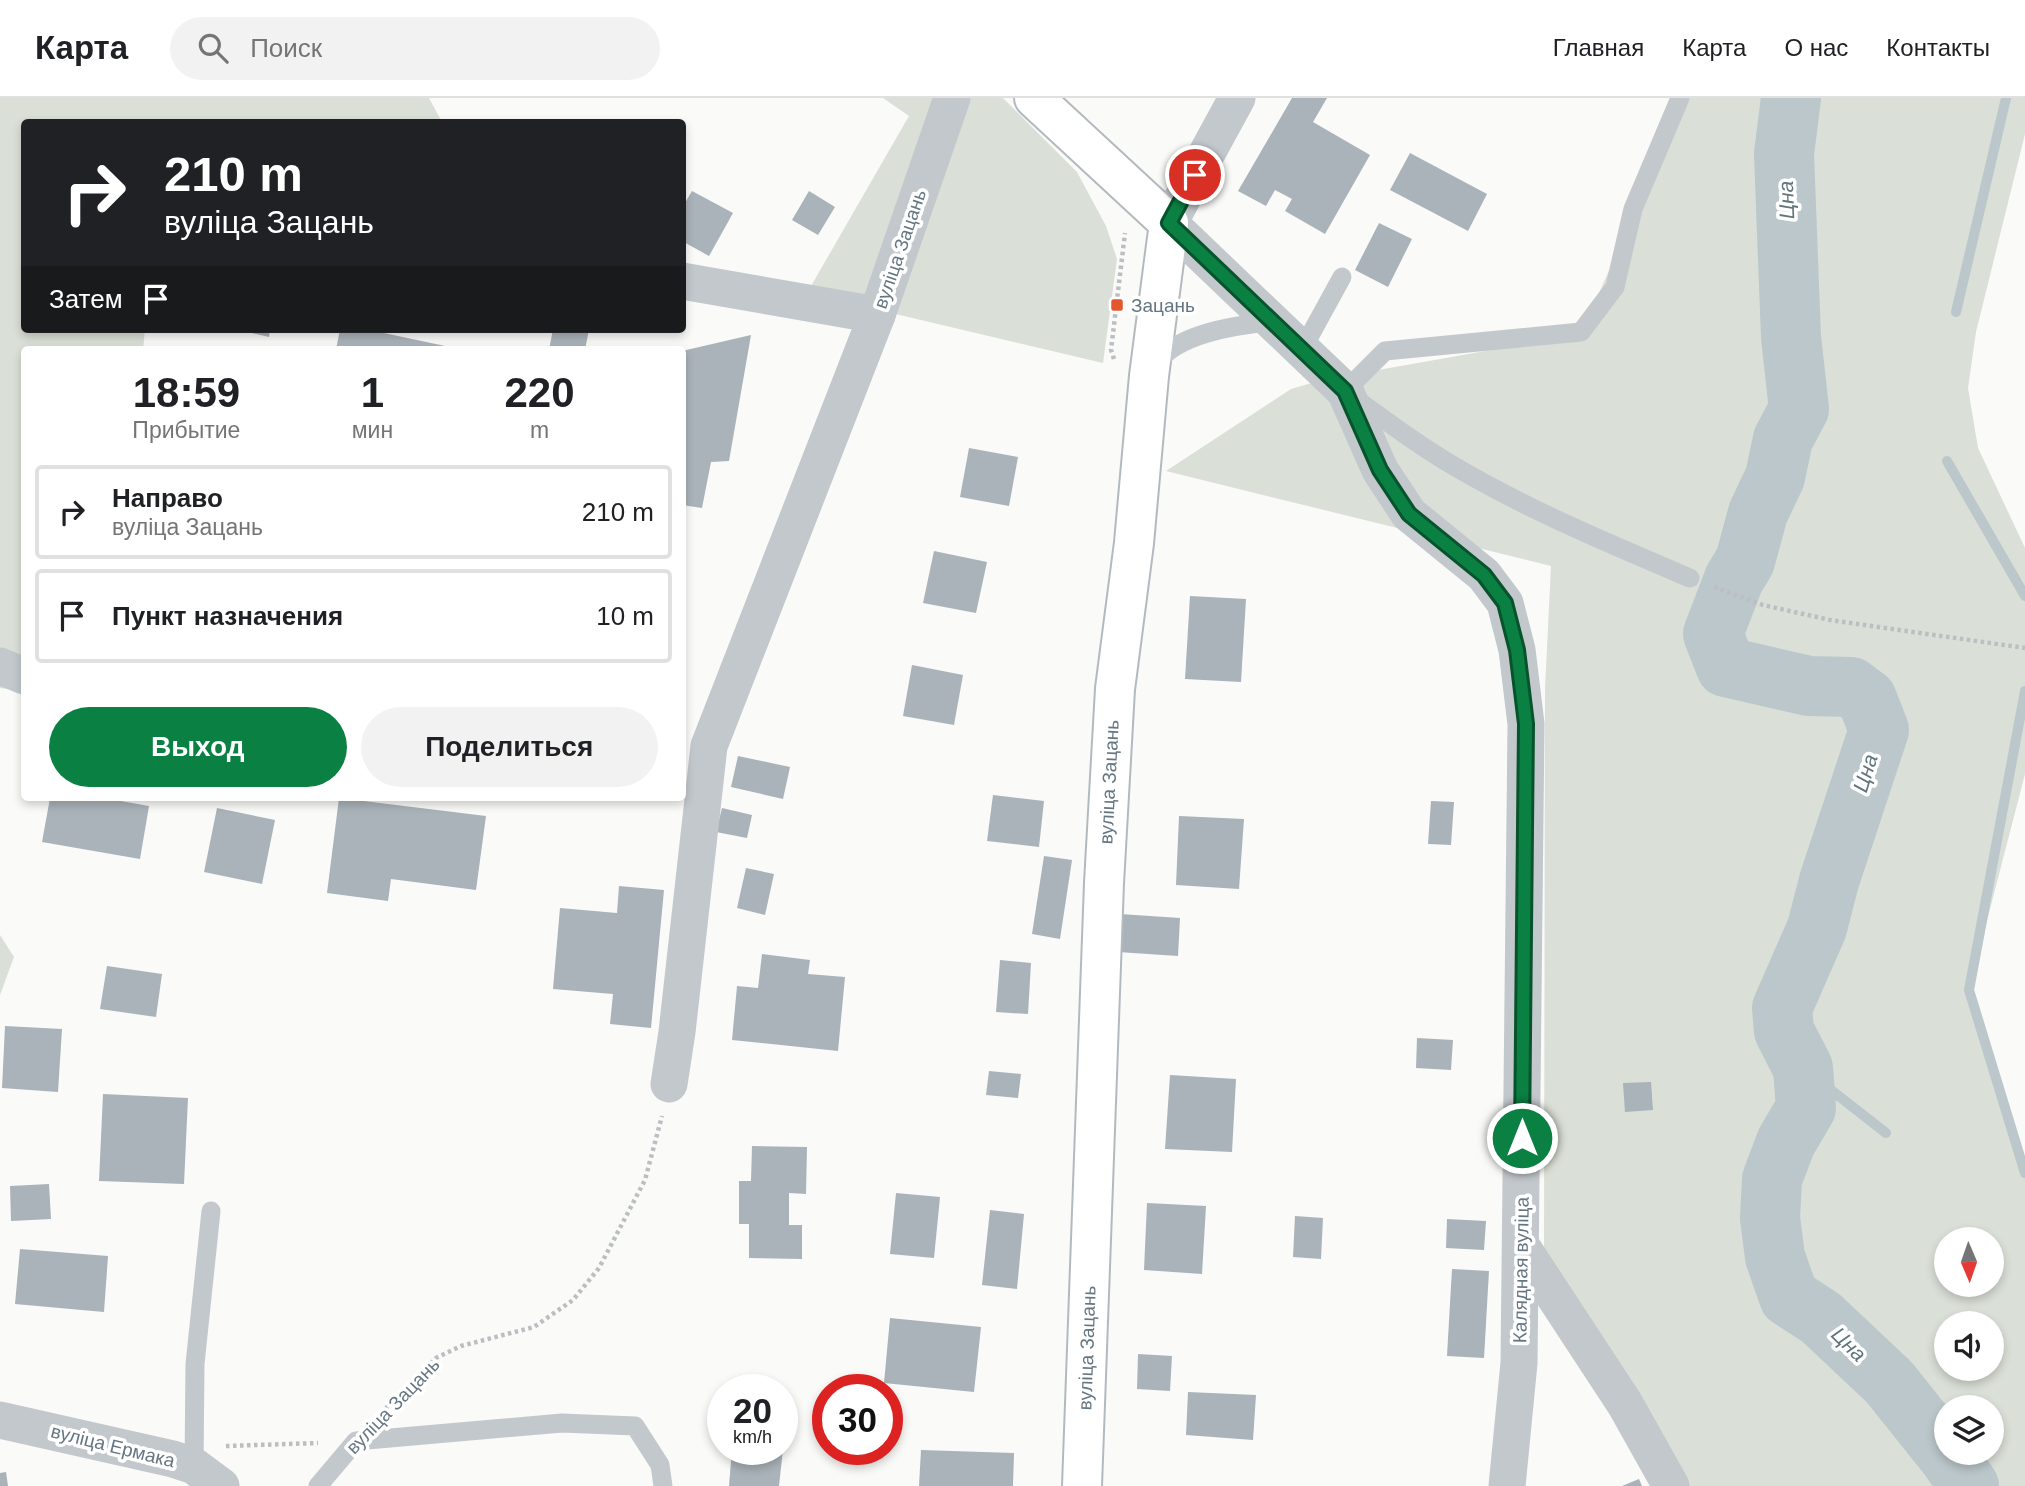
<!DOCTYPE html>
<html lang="ru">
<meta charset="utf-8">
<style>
:root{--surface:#fff;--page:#f2f2f2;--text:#202124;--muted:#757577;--line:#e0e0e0;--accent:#0b8043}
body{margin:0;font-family:Arial,sans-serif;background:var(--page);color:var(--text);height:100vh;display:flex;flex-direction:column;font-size:26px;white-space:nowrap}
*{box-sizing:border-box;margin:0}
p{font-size:23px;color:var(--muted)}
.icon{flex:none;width:38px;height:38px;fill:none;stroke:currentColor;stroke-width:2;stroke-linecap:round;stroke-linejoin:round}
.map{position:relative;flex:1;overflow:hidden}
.drawer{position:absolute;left:21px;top:248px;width:665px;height:455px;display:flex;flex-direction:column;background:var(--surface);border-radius:7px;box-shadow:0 4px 10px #0003}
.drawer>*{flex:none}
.top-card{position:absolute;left:21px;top:21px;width:665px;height:214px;border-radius:7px;box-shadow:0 4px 10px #0003;background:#202124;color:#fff;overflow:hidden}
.needle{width:46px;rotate:178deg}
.fabs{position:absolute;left:1934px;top:1129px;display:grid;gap:14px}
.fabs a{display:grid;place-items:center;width:70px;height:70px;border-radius:50%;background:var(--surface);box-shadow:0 4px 10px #0003;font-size:35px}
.speed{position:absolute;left:707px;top:1276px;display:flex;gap:14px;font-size:35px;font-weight:700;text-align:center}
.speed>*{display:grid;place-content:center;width:91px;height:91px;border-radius:50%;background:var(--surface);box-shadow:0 4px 10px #0003;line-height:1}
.speed small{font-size:18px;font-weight:400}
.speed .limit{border:10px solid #d22;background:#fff;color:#111}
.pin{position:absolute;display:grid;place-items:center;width:60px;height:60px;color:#fff;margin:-30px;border:4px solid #fff;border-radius:50%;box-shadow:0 2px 7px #0007}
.me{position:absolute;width:77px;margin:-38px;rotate:0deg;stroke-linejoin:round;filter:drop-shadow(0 0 5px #0008)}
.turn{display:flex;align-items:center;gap:24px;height:147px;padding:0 28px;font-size:32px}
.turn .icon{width:91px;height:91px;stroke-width:2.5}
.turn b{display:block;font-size:49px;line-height:60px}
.then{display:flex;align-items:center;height:66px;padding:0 28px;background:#0003;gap:14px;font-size:26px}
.eta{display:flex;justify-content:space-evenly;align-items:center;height:119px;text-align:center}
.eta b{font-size:42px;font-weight:800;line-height:49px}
.button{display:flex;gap:14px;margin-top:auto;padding:14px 28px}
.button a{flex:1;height:80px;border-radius:42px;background:var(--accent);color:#fff;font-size:28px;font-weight:800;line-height:80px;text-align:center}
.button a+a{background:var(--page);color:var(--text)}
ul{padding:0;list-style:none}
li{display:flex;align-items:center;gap:21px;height:94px;margin:0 14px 10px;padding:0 14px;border:4px solid var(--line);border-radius:7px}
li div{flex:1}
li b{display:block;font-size:26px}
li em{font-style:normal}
header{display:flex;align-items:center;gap:42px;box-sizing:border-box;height:98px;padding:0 35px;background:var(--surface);border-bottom:2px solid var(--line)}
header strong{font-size:33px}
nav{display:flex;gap:38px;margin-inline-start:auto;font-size:24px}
.search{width:490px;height:63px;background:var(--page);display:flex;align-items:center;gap:18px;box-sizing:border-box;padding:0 24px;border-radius:38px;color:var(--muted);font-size:26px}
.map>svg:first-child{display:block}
.green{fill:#dadfd7;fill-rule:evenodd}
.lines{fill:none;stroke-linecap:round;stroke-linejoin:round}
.stream{stroke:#bbc7cb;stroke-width:10}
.river{stroke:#bbc7cb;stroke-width:60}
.building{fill:#aab3b9}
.secondary-casing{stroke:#b3babf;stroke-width:42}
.path{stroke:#bbbfc2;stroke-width:4.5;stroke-dasharray:3.5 3.5;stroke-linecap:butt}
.lane{stroke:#c3c8cc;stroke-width:19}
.street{stroke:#c3c8cc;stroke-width:37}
.secondary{stroke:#fff;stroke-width:38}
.route-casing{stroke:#07532c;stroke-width:18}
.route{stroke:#0b8043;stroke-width:12}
.poi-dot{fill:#e4572e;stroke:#fff;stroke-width:2.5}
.labels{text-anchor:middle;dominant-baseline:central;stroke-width:7;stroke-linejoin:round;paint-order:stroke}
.street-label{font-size:19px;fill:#657683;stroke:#fff}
.poi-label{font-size:19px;fill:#657683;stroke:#fff;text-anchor:start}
.water-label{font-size:21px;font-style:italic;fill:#60757c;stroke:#fff}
</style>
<header>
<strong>Карта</strong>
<div class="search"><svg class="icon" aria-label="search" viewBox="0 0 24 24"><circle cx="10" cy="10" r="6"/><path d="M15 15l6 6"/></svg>Поиск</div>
<nav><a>Главная</a><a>Карта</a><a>О нас</a><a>Контакты</a></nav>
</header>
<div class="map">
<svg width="2025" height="1388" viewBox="0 0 2025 1388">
<rect width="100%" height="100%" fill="#fafaf8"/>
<g class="green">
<path d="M0,0h429l13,24h-418v207h121l-2,21h-119v341l-24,-3z"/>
<path d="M883,0h120l74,74 29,54 11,33 -14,104 -296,-70 102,-177z"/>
<path d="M1685,0h340v36l-49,198 -8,56 10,60 47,100v226l-56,216 56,183v313h-341l-140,-235 1,-562 6,-123 -385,-95 125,-82 31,-9 259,-46zM1946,1141h46v45h-46zM1946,1225h46v45h-46zM1946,1309h46v45h-46z"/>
<path d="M0,837l14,22 -14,38z"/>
</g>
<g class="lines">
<g class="stream">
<path d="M1956,214l50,-214"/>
<path d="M1947,363l78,135"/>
<path d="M2025,593l-56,299 56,183"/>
<path d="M1803,970l83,65"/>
</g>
<path class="river" d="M1791,0l-7,56 7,183 8,72 -16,30 -8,38 -17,36 -13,48 -11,18 -21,55 13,33 83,19 42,1 16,12 12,31 -50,151 -12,47 -35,80 2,23 19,37 3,40 -20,34 -14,37 -2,39 5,39 14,40 32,21 68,64 60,75 20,29"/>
</g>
<g class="building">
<path d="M1292,0h35l-14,24 57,33 -45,79 -40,-23 7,-12 -17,-9 -9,16 -28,-15z"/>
<path d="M1410,55l77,41 -19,37 -78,-41z"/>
<path d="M692,93l41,22 -24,43 -27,-15v-33z"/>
<path d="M809,93l26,16 -17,28 -26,-15z"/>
<path d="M1379,125l33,16 -24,48 -33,-17z"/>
<path d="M234,231h36l-1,8z"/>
<path d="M340,231h25l99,21h-128z"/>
<path d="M553,231h36l-4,21h-36z"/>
<path d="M751,237l-22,126 -18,1 -9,46 -20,-3v-154z"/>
<path d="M969,350l49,9 -9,49 -49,-9z"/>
<path d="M934,453l53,11 -11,51 -53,-10z"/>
<path d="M1190,498l56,3 -5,83 -56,-3z"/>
<path d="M912,567l51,10 -9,50 -51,-9z"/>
<path d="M738,658l52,11 -7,32 -52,-12z"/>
<path d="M993,697l51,6 -5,46 -52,-6z"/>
<path d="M50,700h54l45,8 -9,53 -98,-17z"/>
<path d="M339,700l147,18 -10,74 -85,-11 -3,22 -61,-8z"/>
<path d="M1431,703l23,1 -3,43 -23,-1z"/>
<path d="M217,710l58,12 -13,64 -58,-12z"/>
<path d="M722,710l30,7 -5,23 -31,-6z"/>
<path d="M1179,718l65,3 -5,70 -63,-4z"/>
<path d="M1044,758l28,4 -12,79 -28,-5z"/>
<path d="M746,770l28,6 -9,41 -28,-7z"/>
<path d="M619,788l45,4 -13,138 -41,-4 3,-30 -60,-5 7,-81 57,5z"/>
<path d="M1120,816l60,4 -2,38 -60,-4z"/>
<path d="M762,856l48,6 -2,14 37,3 -7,74 -106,-11 5,-54 21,2z"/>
<path d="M1000,862l31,3 -3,51 -32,-2z"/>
<path d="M107,868l55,8 -6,43 -56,-8z"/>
<path d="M5,928l57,3 -4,63 -56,-4z"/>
<path d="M1417,940l36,2 -2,30 -35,-2z"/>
<path d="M989,973l32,3 -3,24 -32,-3z"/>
<path d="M1170,977l66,4 -4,73 -67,-3z"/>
<path d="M1651,984l2,28 -28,2 -2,-29z"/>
<path d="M103,996l85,4 -4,86 -85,-3z"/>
<path d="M752,1048l55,1 -1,47 -17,-1v32h13v34l-53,-1v-34h-10v-43h12z"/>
<path d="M49,1086l2,35 -40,2 -1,-35z"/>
<path d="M896,1095l44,4 -6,61 -44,-4z"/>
<path d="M1147,1105l59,3 -4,68 -58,-4z"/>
<path d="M990,1112l34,4 -7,75 -35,-4z"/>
<path d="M1295,1118l28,2 -2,41 -28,-2z"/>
<path d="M1447,1121l39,2 -2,29 -38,-2z"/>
<path d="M20,1151l88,7 -4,56 -89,-8z"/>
<path d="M1452,1171l37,2 -5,87 -37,-2z"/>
<path d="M890,1220l91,9 -7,65 -90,-9z"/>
<path d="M1138,1256l34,2 -2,35 -33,-2z"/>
<path d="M1188,1294l68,3 -3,45 -67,-5z"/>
<path d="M732,1351h51l-4,37h-50z"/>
<path d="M921,1352l93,3 -1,33h-94z"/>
<path d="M6,1374l2,14h-8v-13z"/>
<path d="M1639,1381l3,7h-20z"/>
</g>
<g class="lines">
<defs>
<path id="secondary" d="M1034,0l135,125 -20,153 -15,167 -19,146 -11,194 -22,603"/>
</defs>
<use href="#secondary" class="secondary-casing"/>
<g class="path">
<path d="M1114,261l-3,-9 14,-117"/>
<path d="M1714,489l49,18 67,15 195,28"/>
<path d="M381,1315l55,-55 25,-12 73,-19 39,-27 26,-32 46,-88 17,-64"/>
<path d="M226,1348l92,-3"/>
</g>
<g class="lane">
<path d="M1680,0l-47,111 -18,78 -34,45 -196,19 -40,40c37,27 74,55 114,78 74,43 153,76 231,109"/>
<path d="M1302,252l40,-73"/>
<path d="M1155,268c19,-32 81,-41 116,-44"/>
<path d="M194,1368l1,-102 16,-153"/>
<path d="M318,1388l38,-45 206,-18 73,3 25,39 3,21"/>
</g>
<g class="street">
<path d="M1237,0l-68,125 176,168 35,79 29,44 75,61 21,28 12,47 9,74 -7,639 -12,123"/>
<path d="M682,183l195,34"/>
<path d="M0,568l24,10"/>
<path d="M669,986l8,-52 32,-286 168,-431 75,-217"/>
<path d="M1522,1149l103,157 46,82"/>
<path d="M0,1322l173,39 21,7 27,20"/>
</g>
<use href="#secondary" class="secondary"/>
</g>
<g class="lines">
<defs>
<path id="route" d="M1195,77l-26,48 176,168 35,79 29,44 75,61 21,28 12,47 9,74 -4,414"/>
</defs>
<use href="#route" class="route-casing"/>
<use href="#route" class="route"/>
</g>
<rect class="poi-dot" x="1110" y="200" width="14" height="14" rx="3.5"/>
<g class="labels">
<g class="street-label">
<text transform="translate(900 151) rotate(-71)">вуліца Зацань</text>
<text transform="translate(1109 684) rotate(-87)">вуліца Зацань</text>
<text transform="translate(1521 1172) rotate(-89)">Калядная вуліца</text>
<text transform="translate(1087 1250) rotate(-88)">вуліца Зацань</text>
<text transform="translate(393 1308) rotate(-46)">вуліца Зацань</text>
<text transform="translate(113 1348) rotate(14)">вуліца Ермака</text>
</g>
<g class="poi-label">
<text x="1131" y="207">Зацань</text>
</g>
<g class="water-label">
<text transform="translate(1786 102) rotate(-92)">Цна</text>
<text transform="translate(1865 675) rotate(-73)">Цна</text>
<text transform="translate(1849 1246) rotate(44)">Цна</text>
</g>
</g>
</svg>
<div class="fabs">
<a><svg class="needle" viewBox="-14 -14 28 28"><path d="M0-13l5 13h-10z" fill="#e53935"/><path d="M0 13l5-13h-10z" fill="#757577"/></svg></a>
<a><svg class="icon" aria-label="sound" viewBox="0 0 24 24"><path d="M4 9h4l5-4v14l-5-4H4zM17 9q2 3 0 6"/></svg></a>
<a><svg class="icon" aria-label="layers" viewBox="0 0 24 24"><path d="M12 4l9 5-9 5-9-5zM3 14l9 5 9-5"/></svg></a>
</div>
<div class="speed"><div>20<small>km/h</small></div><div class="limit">30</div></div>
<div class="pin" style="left:1195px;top:77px;background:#d93025"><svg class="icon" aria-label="arrive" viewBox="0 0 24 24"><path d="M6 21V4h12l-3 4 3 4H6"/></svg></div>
<svg class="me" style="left:1522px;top:1040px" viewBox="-20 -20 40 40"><circle r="17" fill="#0b8043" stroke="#fff" stroke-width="3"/><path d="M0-11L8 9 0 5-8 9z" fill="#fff"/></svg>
<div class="top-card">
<div class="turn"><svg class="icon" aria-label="right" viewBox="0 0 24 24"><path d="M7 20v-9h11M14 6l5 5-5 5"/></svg><div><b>210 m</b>вуліца Зацань</div></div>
<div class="then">Затем<svg class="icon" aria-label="arrive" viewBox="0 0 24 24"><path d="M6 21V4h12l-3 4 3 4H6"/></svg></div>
</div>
<section class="drawer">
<div class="eta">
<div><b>18:59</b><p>Прибытие</p></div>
<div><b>1</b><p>мин</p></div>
<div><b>220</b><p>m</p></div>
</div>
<ul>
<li><svg class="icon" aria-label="right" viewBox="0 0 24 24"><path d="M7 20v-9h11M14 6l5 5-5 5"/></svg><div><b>Направо</b><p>вуліца Зацань</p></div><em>210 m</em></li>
<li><svg class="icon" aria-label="arrive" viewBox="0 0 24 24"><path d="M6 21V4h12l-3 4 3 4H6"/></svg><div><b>Пункт назначения</b></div><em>10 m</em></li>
</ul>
<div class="button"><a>Выход</a><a>Поделиться</a></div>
</section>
</div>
